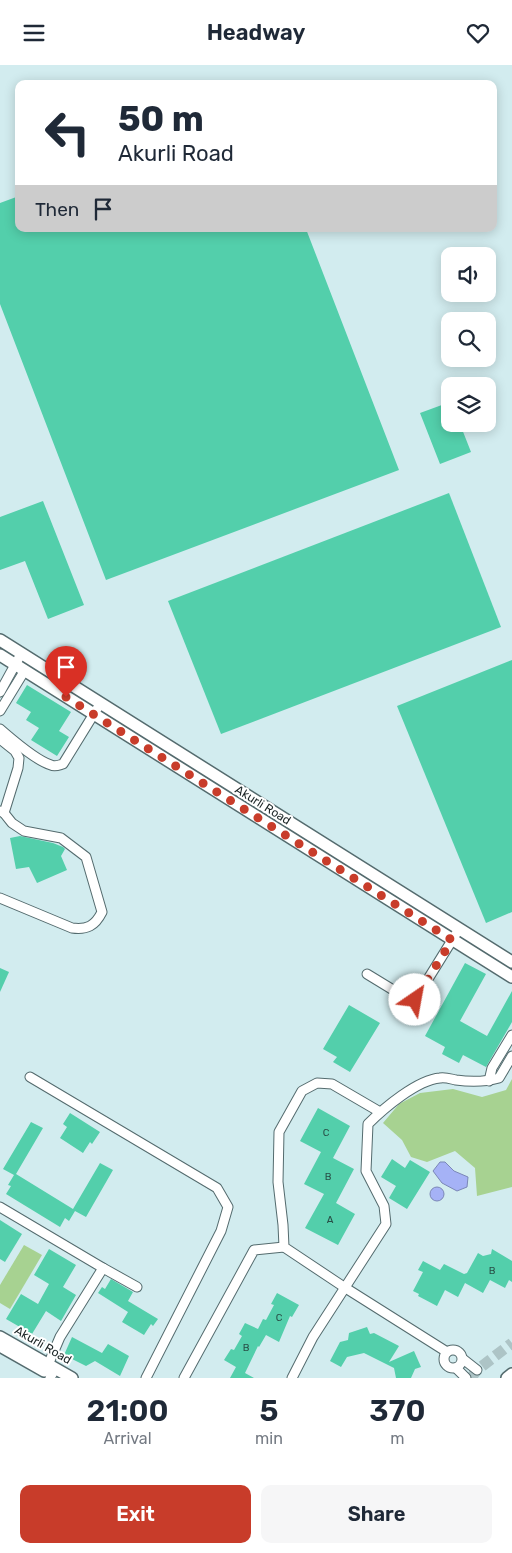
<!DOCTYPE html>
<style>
:root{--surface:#fff;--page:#f6f6f7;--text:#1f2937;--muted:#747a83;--accent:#c83c2a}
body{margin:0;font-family:Rubik,sans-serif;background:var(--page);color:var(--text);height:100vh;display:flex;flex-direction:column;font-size:19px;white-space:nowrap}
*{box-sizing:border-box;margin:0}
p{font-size:16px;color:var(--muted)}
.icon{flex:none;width:28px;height:28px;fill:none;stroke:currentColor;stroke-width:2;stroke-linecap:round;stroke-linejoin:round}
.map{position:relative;height:1313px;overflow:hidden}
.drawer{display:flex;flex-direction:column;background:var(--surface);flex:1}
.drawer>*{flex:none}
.banner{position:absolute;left:15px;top:15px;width:482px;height:152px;border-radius:10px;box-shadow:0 2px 12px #0003;background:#fff;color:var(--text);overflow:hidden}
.fabs{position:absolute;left:441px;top:182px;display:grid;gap:10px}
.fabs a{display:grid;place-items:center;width:55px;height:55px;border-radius:10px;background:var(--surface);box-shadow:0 2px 12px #0003;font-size:25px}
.pin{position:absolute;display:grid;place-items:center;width:42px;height:42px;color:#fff;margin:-51px -21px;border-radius:50% 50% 50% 0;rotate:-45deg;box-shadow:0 0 5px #0007}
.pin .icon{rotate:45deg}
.me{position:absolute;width:55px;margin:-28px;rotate:33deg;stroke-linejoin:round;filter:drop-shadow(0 0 4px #0008)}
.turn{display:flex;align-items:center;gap:18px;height:105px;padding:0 20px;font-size:22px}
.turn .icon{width:65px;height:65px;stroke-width:2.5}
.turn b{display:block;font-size:35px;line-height:42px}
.then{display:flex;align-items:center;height:48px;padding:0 20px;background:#0003;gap:10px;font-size:19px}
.eta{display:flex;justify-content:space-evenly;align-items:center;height:85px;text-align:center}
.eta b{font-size:30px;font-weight:600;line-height:35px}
.cta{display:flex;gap:10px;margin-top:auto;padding:10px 20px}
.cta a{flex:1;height:58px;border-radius:10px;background:var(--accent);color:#fff;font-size:20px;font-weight:600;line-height:58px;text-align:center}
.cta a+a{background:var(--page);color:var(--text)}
header{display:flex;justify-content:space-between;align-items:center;height:65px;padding:0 20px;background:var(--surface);font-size:22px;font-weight:600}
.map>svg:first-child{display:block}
.green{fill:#a7d291}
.water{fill:#a5b2f6;stroke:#7b87b7}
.building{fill:#53cfab}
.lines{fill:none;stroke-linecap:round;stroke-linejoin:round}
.tertiary-tunnel{stroke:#adc4c6;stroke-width:11;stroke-dasharray:11 5.5;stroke-linecap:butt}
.minor-casing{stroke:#546b6e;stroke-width:11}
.tertiary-casing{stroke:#546b6e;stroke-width:14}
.minor{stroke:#fff;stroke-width:9}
.tertiary{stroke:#fff;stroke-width:11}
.route{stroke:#c83c2a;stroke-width:9;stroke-dasharray:0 16.2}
.labels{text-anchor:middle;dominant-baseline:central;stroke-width:4;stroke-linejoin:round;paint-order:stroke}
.number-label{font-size:10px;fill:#284e46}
.street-label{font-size:12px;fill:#192324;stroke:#fff}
</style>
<header><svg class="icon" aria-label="menu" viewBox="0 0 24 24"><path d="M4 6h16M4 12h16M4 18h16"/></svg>Headway<svg class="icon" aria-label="heart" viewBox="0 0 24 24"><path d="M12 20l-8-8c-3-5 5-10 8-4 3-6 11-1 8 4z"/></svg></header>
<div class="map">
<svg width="512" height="1313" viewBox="0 0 512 1313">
<rect width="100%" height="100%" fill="#d2ecef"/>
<g class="green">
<path d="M512,1014v108l-35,9 -2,-28 -20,-17 -28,11 -16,-5 -9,-17 -19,-17 16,-19 21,-11 33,-4 29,8 24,-7z"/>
<path d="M24,1180l18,10 -32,54 -10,-6v-18z"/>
</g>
<g class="water">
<path d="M440,1097h5l9,9 14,6 -1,10 -10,4 -15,-8 -9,-12z"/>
<circle cx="437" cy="1129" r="7"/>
</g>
<g class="building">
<path d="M19,131v33h287l93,241 -293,110 -106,-276v-101z"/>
<path d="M450,337v22h10l11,28 -31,12 -20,-51z"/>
<path d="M449,428l52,134 -280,107 -53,-133z"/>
<path d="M43,436l41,104 -36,14 -23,-58 -25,9v-53z"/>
<path d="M512,595v252l-26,11 -89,-217z"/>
<path d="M27,620l44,27 -12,19 10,6 -12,19 -26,-16 8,-12 -13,-8 5,-8 -15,-9z"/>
<path d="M20,771l33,7 10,4 2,2 -4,7 6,14 -30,13 -8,-16 -13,2 -6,-31z"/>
<path d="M465,898l21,11 -26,47 27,15 25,-45v31l-26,45 -23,-12 -4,8 -17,-9 3,-7 -20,-11z"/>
<path d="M0,903l9,4 -9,20z"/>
<path d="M349,940l31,18 -30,49 -17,-10 4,-5 -14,-8z"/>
<path d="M318,1043l32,18 -17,32 21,11 -18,34 19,11 -17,31 -33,-17 19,-34 -20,-10 17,-32 -21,-11z"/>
<path d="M70,1048l30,19 -8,12 -2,-2 -7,11 -23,-15 7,-11 -4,-3z"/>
<path d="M31,1057l12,6 -27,46 57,35 27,-46 13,7 -27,47 -11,-6 -6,10 -4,-3 -5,9 -54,-33 5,-8 -3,-1 6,-10 -11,-6z"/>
<path d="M392,1094l13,9 5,-8 20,12 -23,37 -18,-11 7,-12 -15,-9z"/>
<path d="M0,1155l22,14 -17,28 -5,-3z"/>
<path d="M49,1184l27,16 -13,22 13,8 -15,26 -15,-10 -14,23 -26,-15 15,-25 17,10 11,-20 -15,-9z"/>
<path d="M492,1184l20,12v21l-3,-2 -4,8 -15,-8 -7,13 -18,-10 -7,14 -13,-7 -8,16 -19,-10 1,-2 -6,-3 10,-19 -5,-2 5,-9 17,9 4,-6 20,10 3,-1 11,-20 5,3 8,-2z"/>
<path d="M111,1214l22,13 -5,9 30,18 -5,7 -2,-2 -7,11 -22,-13 6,-10 -30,-19 4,-6 3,2z"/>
<path d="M277,1228l22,12 -7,12 -2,-1 -11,26 -13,-7 -7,12 -1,-1 -13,27 9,5h-24l6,-11 -12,-7 7,-11 3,1 8,-14 -3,-2 6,-11 13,6 5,-10 3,1 8,-15 -3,-1z"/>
<path d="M367,1262l3,7 4,-1 25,13 -10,16 25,-11 7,16 -6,2 -4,9h-15l-2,-10 -30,-15 -17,4 -6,10 -11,-6 10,-19 8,-2 1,-7z"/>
<path d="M72,1272l30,16 6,-9 21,12 -9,20 -25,-15 -9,5 -22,-11z"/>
</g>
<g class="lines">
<path class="tertiary-tunnel" d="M471,1313l6,-8 35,-27"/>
<defs>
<g id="minor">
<path d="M0,627l21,-38"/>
<path d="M0,646l25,-41"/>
<path d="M0,664c13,11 35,31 51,36 4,2 8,0 12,-1l37,-60"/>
<path d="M0,674l15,12 4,7 -1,10 -14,45"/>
<path d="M0,746l4,2 8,10 12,8 37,7 25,19 16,55c-7,14 -15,18 -30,16l-72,-30"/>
<path d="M367,909l41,25 7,1 44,-71"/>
<path d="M30,1012l187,111 11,19 -7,24 -75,147"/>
<path d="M489,1016l3,-13 20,-33"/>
<path d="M380,1047l-48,-28 -15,-1 -15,8 -23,41 -1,50 5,43 1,22 60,40 103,65"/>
<path d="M0,1142l103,61 -43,69 -12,28"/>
<path d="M103,1203l34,19"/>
<circle cx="453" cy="1294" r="9"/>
<path d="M463,1294l14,11"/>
<path d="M456,1303l10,10"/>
<path d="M50,1313l5,-9"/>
<path d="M184,1313l70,-128 30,-3"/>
<path d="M292,1313l21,-41 73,-113 -2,-18 -18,-35 2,-47c16,-16 49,-44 72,-46 5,-1 11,1 16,2 14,2 29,2 43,-2l13,-22"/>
</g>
<g id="tertiary">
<path d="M0,575l512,322"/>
<path d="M0,590l512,322"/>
<path d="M0,1272l72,41"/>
<path d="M0,1281l44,25"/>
<path d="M507,1313l5,-4"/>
</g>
</defs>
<use href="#minor" class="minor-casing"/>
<use href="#tertiary" class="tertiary-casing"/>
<use href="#minor" class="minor"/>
<use href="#tertiary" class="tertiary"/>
</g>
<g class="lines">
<path class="route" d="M66,632l386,243 -37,60"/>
</g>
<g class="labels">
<g class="number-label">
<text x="326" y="1068">C</text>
<text x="328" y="1112">B</text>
<text x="330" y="1155">A</text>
<text x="492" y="1206">B</text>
<text x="279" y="1253">C</text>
<text x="246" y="1283">B</text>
</g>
<g class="street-label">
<text transform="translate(263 740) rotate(32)">Akurli Road</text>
<text transform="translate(43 1280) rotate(30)">Akurli Road</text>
</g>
</g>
</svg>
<div class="fabs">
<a><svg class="icon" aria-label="sound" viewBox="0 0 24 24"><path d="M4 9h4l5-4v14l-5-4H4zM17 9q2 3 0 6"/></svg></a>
<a><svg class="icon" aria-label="search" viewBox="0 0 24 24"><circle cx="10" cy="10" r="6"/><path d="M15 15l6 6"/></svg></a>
<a><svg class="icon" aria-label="layers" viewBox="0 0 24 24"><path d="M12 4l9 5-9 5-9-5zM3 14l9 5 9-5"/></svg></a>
</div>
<div class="pin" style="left:66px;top:632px;background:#d93025"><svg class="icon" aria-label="arrive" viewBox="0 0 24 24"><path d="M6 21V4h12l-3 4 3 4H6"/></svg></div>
<svg class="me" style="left:415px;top:935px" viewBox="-20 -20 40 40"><circle r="19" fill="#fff"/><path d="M0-13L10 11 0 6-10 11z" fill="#c83c2a"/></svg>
<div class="banner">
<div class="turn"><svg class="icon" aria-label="left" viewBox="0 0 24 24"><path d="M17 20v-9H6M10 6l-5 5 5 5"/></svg><div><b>50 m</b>Akurli Road</div></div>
<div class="then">Then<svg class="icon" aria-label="arrive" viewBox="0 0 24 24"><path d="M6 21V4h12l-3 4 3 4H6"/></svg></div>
</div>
</div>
<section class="drawer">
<div class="eta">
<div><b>21:00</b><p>Arrival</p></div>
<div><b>5</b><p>min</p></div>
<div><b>370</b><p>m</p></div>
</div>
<div class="cta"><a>Exit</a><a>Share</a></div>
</section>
